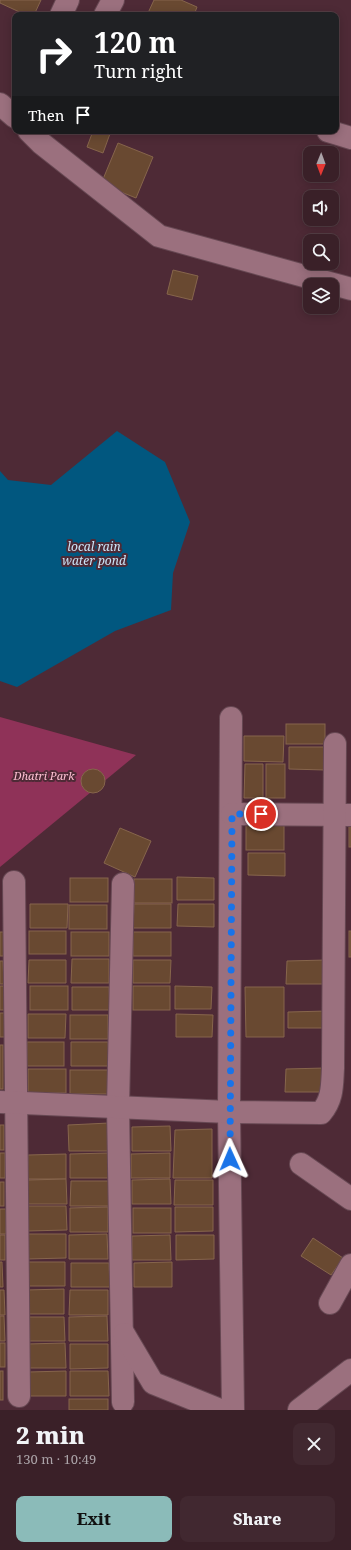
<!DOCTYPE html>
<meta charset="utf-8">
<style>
:root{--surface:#3a2028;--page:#412830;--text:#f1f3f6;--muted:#aba3a8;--line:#543e45;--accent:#8bbbb9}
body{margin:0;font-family:"Noto Serif",serif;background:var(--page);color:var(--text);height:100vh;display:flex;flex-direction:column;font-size:15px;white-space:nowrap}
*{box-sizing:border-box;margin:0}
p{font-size:13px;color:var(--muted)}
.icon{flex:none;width:22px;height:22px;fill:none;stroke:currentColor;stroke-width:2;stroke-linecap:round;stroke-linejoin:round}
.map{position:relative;height:1410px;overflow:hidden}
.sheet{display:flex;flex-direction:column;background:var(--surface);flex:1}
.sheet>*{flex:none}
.hud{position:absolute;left:12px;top:12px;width:327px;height:122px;border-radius:8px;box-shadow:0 2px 10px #0003,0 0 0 1px var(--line);background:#202124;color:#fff;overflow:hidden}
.needle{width:26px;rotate:181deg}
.buttons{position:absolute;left:303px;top:146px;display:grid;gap:8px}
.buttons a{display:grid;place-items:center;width:36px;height:36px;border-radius:8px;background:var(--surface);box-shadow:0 2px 10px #0003,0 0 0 1px var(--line);font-size:20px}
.pin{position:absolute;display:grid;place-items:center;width:34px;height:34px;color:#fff;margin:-17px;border:2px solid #fff;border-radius:50%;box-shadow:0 1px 4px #0007}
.me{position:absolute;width:44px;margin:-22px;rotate:359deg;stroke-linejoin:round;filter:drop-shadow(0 0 3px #0008)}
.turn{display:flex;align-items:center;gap:14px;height:84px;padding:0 16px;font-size:18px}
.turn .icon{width:52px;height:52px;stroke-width:2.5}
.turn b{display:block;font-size:28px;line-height:34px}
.then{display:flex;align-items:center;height:38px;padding:0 16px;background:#0003;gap:8px;font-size:15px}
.round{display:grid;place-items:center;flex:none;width:42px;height:42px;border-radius:8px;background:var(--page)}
.headline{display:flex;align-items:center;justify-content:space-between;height:68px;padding:0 16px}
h1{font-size:24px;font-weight:800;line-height:30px}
.cta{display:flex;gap:8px;margin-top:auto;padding:8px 16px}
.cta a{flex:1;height:46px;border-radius:8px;background:var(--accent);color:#111;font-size:16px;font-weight:800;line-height:46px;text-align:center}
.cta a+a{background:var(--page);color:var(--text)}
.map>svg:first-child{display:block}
.green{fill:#8f3258}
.water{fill:#01577f}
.building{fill:#694931;stroke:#86654c}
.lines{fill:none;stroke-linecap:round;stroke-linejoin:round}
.minor-casing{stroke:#674853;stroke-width:24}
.tertiary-casing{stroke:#674853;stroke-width:24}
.minor{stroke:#9b707e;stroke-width:22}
.tertiary{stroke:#9b707e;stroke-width:22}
.route{stroke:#1a73e8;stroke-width:7;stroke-dasharray:0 12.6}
.labels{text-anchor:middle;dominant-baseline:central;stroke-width:4;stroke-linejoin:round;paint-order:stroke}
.park-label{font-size:11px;font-style:italic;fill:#fec0d3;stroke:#4e2a36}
.water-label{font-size:12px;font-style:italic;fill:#cbe5f8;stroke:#4e2a36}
</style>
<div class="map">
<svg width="351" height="1410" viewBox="0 0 351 1410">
<rect width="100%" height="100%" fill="#4e2a36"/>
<path class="green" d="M0,717l136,38 -136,112z"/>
<path class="water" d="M117,431l48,31 25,60 -17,51 -2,37 -56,21 -98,56 -17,-6v-210l8,9 43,5z"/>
<g class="building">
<path d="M0,0h41l-7,15h-8l-26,-12z"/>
<path d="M154,0h27l16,7 -3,8h-41l-5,-2z"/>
<path d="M93,131h18l-8,22 -16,-6z"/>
<path d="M118,143l35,14 -17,41 -35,-14z"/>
<path d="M173,270l25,6 -6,24 -25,-6z"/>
<rect x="286" y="724" width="39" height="20"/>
<path d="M244,736h40l-1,26 -39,-1z"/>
<path d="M289,747h37l-1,23 -36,-1z"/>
<path d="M245,764h18v34h-19z"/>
<rect x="266" y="764" width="19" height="34"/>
<circle cx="93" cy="781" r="12"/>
<rect x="349" y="821" width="2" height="26"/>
<rect x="246" y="824" width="38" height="26"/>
<path d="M120,828l31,13 -16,36 -31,-14z"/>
<path d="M248,853h37v23l-37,-1z"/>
<path d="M177,877l37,1v22h-37z"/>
<rect x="70" y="878" width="38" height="24"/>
<rect x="134" y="879" width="38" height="24"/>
<path d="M30,904h38l-1,24h-37z"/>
<path d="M134,904h37v24h-38z"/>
<path d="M178,904h36v23l-37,-1z"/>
<rect x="69" y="905" width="38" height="24"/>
<rect x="29" y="931" width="37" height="23"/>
<rect x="349" y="931" width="2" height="26"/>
<rect x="0" y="932" width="5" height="24"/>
<rect x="71" y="932" width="38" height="24"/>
<rect x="133" y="932" width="38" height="24"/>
<path d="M72,959h37v24h-38z"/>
<path d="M29,960h37v23h-38z"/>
<path d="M133,960h38l-1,23h-37z"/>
<path d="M326,960v24h-40l1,-23z"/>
<path d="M0,961h3l1,23h-4z"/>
<rect x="0" y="986" width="5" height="24"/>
<rect x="30" y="986" width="38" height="24"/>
<rect x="133" y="986" width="37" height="24"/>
<path d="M175,986l37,1 -1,22h-36z"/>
<path d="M72,987h37l1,23h-38z"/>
<path d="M245,987h39v50h-38z"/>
<path d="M327,1011v17h-39v-16z"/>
<rect x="0" y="1013" width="5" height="24"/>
<path d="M28,1014h38l-1,24h-37z"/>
<path d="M176,1014l37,1 -1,22h-36z"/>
<rect x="70" y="1015" width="38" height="24"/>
<rect x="27" y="1042" width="37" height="24"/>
<path d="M71,1042h37l1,24h-38z"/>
<rect x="0" y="1045" width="3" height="44"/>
<path d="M325,1068v24h-40l1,-23z"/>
<rect x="28" y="1069" width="38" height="24"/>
<rect x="70" y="1070" width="38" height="24"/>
<path d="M109,1123v28h-40l-1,-26z"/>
<rect x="0" y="1125" width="4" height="25"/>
<path d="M170,1126l1,25h-39v-24z"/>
<path d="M212,1129v49h-39l2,-48z"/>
<rect x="0" y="1153" width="5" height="25"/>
<path d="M108,1153l1,25h-39v-24z"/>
<path d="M170,1153v25h-39v-24z"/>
<path d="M66,1154v25h-38v-24z"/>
<path d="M66,1179l1,25h-39v-24z"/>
<path d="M170,1179l1,25h-39v-24z"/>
<path d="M175,1180h38v25h-39z"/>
<path d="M71,1181h38v25h-39z"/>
<rect x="0" y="1182" width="4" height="24"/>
<path d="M28,1206h38l1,24 -39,1z"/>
<path d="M108,1207v25h-38v-24z"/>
<path d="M175,1207h38v24l-38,1z"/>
<rect x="133" y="1208" width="38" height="25"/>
<rect x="0" y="1209" width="6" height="25"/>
<path d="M28,1234h38v24l-39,1z"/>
<path d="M107,1234l1,25h-39v-24z"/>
<rect x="0" y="1235" width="5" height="25"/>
<path d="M170,1235l1,25h-39v-24z"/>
<path d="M176,1235h38v24l-38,1z"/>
<path d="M313,1238l30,20 -12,17 -30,-19z"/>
<path d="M0,1262h2l1,25h-3z"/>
<path d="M27,1262h38v24h-39z"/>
<path d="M172,1262v25h-38v-24z"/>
<path d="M71,1263h38l1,24h-39z"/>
<path d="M64,1289v25h-38v-24z"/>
<path d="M0,1290h4l1,25h-5z"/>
<path d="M70,1290h38v25h-39z"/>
<path d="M0,1316h4l1,25h-5z"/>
<path d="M107,1316l1,25h-39v-24z"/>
<path d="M26,1317h38l1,24h-39z"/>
<rect x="0" y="1343" width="5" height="24"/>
<path d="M65,1343l1,25h-39v-24z"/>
<path d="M70,1344h38v24l-38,1z"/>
<rect x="0" y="1371" width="3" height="29"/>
<path d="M66,1371v25h-39l1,-24z"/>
<path d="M70,1371h38l1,25h-39z"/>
<rect x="69" y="1399" width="39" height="11"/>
</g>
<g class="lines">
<defs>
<g id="minor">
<path d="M61,15l7,-15"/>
<path d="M105,15l8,-15"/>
<path d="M328,131l23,7"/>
<path d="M231,718l-2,394 4,298"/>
<path d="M232,814l119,1"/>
<path d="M14,882l5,514"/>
<path d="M123,884l-5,223 5,295"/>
<path d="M0,1102l229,10 92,1c12,-14 11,-28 12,-45l2,-324"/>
<path d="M301,1164l50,35"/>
<path d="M330,1303l21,-38"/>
<path d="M124,1334l29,49 67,27"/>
<path d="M299,1410l52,-40"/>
</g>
<g id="tertiary">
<path d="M0,104l15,13"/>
<path d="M29,131l12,12 118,93 192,53"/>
</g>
</defs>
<use href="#minor" class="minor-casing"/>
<use href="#tertiary" class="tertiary-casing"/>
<use href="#minor" class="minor"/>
<use href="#tertiary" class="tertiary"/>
</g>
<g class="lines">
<path class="route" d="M230,1159l2,-345h29"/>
</g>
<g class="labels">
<g class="park-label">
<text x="44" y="775">Dhatri Park</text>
</g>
<g class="water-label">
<text x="94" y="546">local rain<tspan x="94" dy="14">water pond</tspan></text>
</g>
</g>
</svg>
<div class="buttons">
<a><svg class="needle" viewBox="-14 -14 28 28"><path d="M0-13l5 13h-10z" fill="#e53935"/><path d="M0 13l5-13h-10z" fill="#aba3a8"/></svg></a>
<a><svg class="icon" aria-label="sound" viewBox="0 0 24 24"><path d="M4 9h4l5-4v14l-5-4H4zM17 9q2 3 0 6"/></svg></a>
<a><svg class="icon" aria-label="search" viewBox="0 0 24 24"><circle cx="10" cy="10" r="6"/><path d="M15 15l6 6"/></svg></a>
<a><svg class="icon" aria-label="layers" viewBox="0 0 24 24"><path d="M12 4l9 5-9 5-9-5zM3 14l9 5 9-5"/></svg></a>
</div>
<div class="pin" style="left:261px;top:814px;background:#d93025"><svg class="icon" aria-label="arrive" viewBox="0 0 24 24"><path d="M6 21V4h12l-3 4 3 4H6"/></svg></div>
<svg class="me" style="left:230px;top:1159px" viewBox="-20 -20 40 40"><path d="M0-17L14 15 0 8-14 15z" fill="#1a73e8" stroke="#fff" stroke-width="4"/></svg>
<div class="hud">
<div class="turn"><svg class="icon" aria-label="right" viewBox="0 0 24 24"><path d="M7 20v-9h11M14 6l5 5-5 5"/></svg><div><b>120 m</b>Turn right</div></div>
<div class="then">Then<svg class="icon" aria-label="arrive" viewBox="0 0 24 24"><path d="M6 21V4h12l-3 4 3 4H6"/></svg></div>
</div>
</div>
<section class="sheet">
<div class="headline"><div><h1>2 min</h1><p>130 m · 10:49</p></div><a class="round"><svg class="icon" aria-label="close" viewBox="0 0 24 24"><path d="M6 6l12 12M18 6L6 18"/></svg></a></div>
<div class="cta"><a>Exit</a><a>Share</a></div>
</section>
